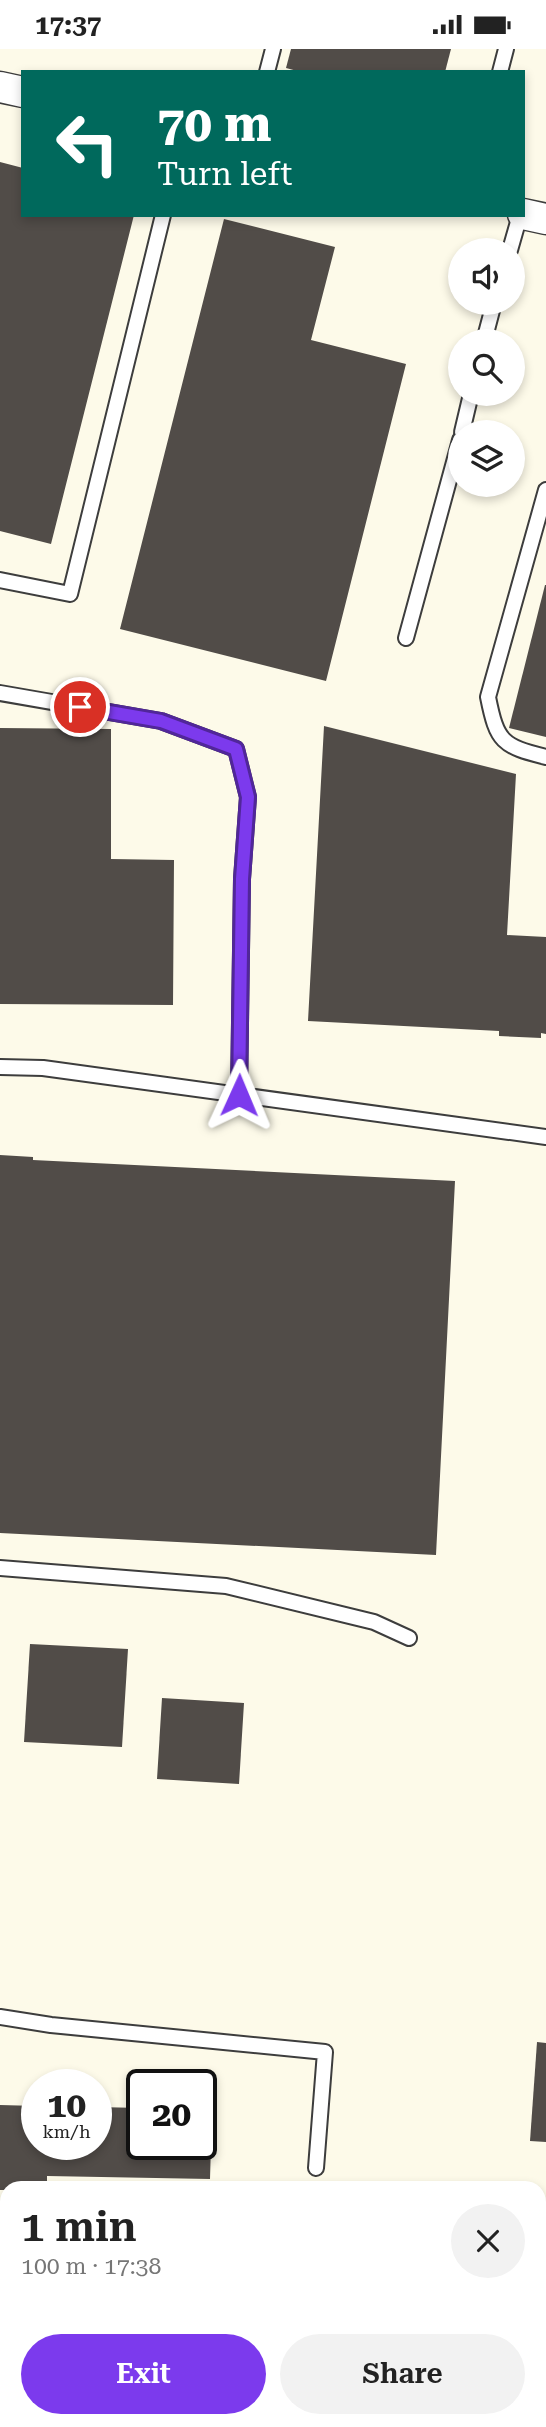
<!DOCTYPE html>
<meta charset="utf-8">
<style>
:root{--surface:#fff;--page:#f2f2f2;--text:#222;--muted:#767676;--accent:#7c3aed}
body{margin:0;font-family:"Roboto Serif",serif;background:var(--page);color:var(--text);height:100vh;display:flex;flex-direction:column;font-size:26px;white-space:nowrap}
*{box-sizing:border-box;margin:0}
p{font-size:23px;color:var(--muted)}
.icon{flex:none;width:38px;height:38px;fill:none;stroke:currentColor;stroke-width:2;stroke-linecap:round;stroke-linejoin:round}
.map{position:relative;flex:1;overflow:hidden}
.panel{position:absolute;left:0px;top:2132px;width:546px;height:247px;display:flex;flex-direction:column;background:var(--surface);border-radius:21px 21px 0 0;box-shadow:0 4px 10px #0003}
.panel>*{flex:none}
.hud{position:absolute;left:21px;top:21px;width:504px;height:147px;border-radius:0px;box-shadow:0 4px 10px #0003;background:#00695c;color:#fff;overflow:hidden}
.buttons{position:absolute;left:448px;top:189px;display:grid;gap:14px}
.buttons a{display:grid;place-items:center;width:77px;height:77px;border-radius:50%;background:var(--surface);box-shadow:0 4px 10px #0003;font-size:35px}
.speed{position:absolute;left:21px;top:2020px;display:flex;gap:14px;font-size:35px;font-weight:700;text-align:center}
.speed>*{display:grid;place-content:center;width:91px;height:91px;border-radius:50%;background:var(--surface);box-shadow:0 4px 10px #0003;line-height:1}
.speed small{font-size:18px;font-weight:400}
.speed .limit{border:4px solid #111;border-radius:10px;background:#fff;color:#111}
.pin{position:absolute;display:grid;place-items:center;width:60px;height:60px;color:#fff;margin:-30px;border:4px solid #fff;border-radius:50%;box-shadow:0 2px 7px #0007}
.me{position:absolute;width:77px;margin:-38px;rotate:1deg;stroke-linejoin:round;filter:drop-shadow(0 0 5px #0008)}
.turn{display:flex;align-items:center;gap:24px;height:147px;padding:0 21px;font-size:32px}
.turn .icon{width:91px;height:91px;stroke-width:2.5}
.turn b{display:block;font-size:49px;line-height:60px}
.round{display:grid;place-items:center;flex:none;width:74px;height:74px;border-radius:37px;background:var(--page)}
.headline{display:flex;align-items:center;justify-content:space-between;height:119px;padding:0 21px}
h1{font-size:42px;font-weight:600;line-height:52px}
.button{display:flex;gap:14px;margin-top:auto;padding:14px 21px}
.button a{flex:1;height:80px;border-radius:42px;background:var(--accent);color:#fff;font-size:28px;font-weight:600;line-height:80px;text-align:center}
.button a+a{background:var(--page);color:var(--text)}
.status{display:flex;justify-content:space-between;align-items:center;height:49px;padding:0 35px;background:var(--surface);direction:ltr}
.status svg{height:19px;fill:currentColor}
.map>svg:first-child{display:block}
.building{fill:#514c48}
.lines{fill:none;stroke-linecap:round;stroke-linejoin:round}
.lane-casing{stroke:#3d3d3d;stroke-width:18}
.street-casing{stroke:#3d3d3d;stroke-width:33}
.lane{stroke:#fff;stroke-width:14}
.street{stroke:#fff;stroke-width:30}
.route-casing{stroke:#51269a;stroke-width:18}
.route{stroke:#7c3aed;stroke-width:12}
</style>
<div class="status"><b>17:37</b><svg viewBox="0 0 49 12"><path d="M0 12V9h3v3zM5 12V6h3v6zM10 12V3h3v9zM15 12V0h3v12zM26 1h20v11H26zM47 4h2v5h-2z"/></svg></div>
<div class="map">
<svg width="546" height="2378" viewBox="0 0 546 2378">
<rect width="100%" height="100%" fill="#fdfae9"/>
<g class="building">
<path d="M291,0h160l-6,23h-144l-15,-4z"/>
<path d="M0,113l23,6v47h111l-83,329 -51,-13z"/>
<path d="M224,170l111,28 -24,93 95,24 -80,317 -206,-52z"/>
<path d="M545,536h1v152l-37,-9z"/>
<path d="M324,677l192,48 -9,161 39,2v97l-5,-1v5l-42,-2v-5l-191,-10z"/>
<path d="M0,679l111,1v130l63,1 -1,145 -173,-1z"/>
<path d="M0,1106l33,2v3l422,21 -19,374 -436,-22z"/>
<path d="M30,1595l98,5 -6,98 -98,-5z"/>
<path d="M162,1649l82,5 -5,81 -82,-5z"/>
<path d="M537,1993l9,1v99l-16,-1z"/>
<path d="M0,2056l37,1v38h59v-37l46,1v36h59v-34h11l-2,69 -163,-3v11h-40v3h-7z"/>
<rect x="539" y="2294" width="7" height="35"/>
<path d="M0,2359h7v12h94v7h-101z"/>
<rect x="251" y="2371" width="90" height="7"/>
<path d="M465,2371h22l1,7h-23z"/>
</g>
<g class="lines">
<defs>
<g id="lane">
<path d="M267,23l6,-23"/>
<path d="M500,23l6,-23"/>
<path d="M510,201l10,-35"/>
<path d="M484,292l10,-38"/>
<path d="M462,383l9,-38"/>
<path d="M546,441l-58,207c9,45 14,49 58,60"/>
<path d="M0,531l70,14 93,-379"/>
<path d="M406,589l54,-198"/>
<path d="M0,644l161,28 75,28 12,48 -6,82 -3,216"/>
<path d="M0,1018l43,1 503,69"/>
<path d="M0,1519l226,18 148,36 35,16"/>
<path d="M0,1968l51,8 274,27 -9,116"/>
<path d="M0,2196l7,2"/>
<path d="M539,2278h7"/>
<path d="M147,2371l1,7"/>
<path d="M214,2378l1,-7"/>
</g>
<g id="street">
<path d="M0,38l23,5"/>
<path d="M523,165l23,5"/>
</g>
</defs>
<use href="#lane" class="lane-casing"/>
<use href="#street" class="street-casing"/>
<use href="#lane" class="lane"/>
<use href="#street" class="street"/>
</g>
<g class="lines">
<defs>
<path id="route" d="M80,658l81,14 75,28 12,48 -6,82 -3,216"/>
</defs>
<use href="#route" class="route-casing"/>
<use href="#route" class="route"/>
</g>
</svg>
<div class="buttons">
<a><svg class="icon" aria-label="sound" viewBox="0 0 24 24"><path d="M4 9h4l5-4v14l-5-4H4zM17 9q2 3 0 6"/></svg></a>
<a><svg class="icon" aria-label="search" viewBox="0 0 24 24"><circle cx="10" cy="10" r="6"/><path d="M15 15l6 6"/></svg></a>
<a><svg class="icon" aria-label="layers" viewBox="0 0 24 24"><path d="M12 4l9 5-9 5-9-5zM3 14l9 5 9-5"/></svg></a>
</div>
<div class="speed"><div>10<small>km/h</small></div><div class="limit">20</div></div>
<div class="pin" style="left:80px;top:658px;background:#d93025"><svg class="icon" aria-label="arrive" viewBox="0 0 24 24"><path d="M6 21V4h12l-3 4 3 4H6"/></svg></div>
<svg class="me" style="left:239px;top:1046px" viewBox="-20 -20 40 40"><path d="M0-17L14 15 0 8-14 15z" fill="#7c3aed" stroke="#fff" stroke-width="4"/></svg>
<div class="hud">
<div class="turn"><svg class="icon" aria-label="left" viewBox="0 0 24 24"><path d="M17 20v-9H6M10 6l-5 5 5 5"/></svg><div><b>70 m</b>Turn left</div></div>
</div>
<section class="panel">
<div class="headline"><div><h1>1 min</h1><p>100 m · 17:38</p></div><a class="round"><svg class="icon" aria-label="close" viewBox="0 0 24 24"><path d="M6 6l12 12M18 6L6 18"/></svg></a></div>
<div class="button"><a>Exit</a><a>Share</a></div>
</section>
</div>
